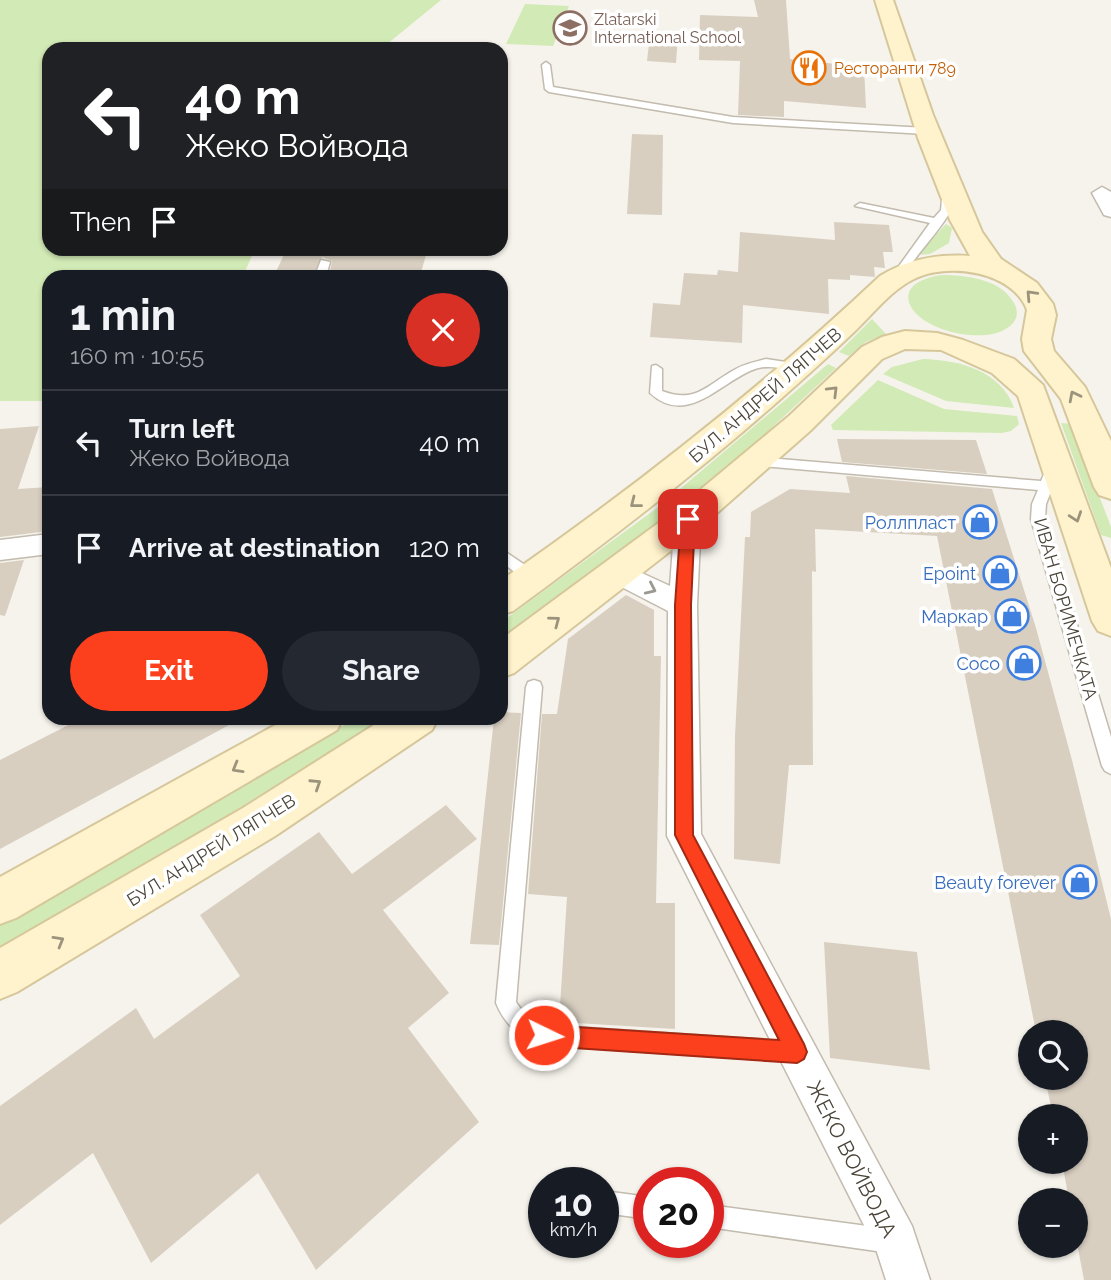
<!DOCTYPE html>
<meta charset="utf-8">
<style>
:root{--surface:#171b24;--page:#242831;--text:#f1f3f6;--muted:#9ea1a6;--line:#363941;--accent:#fc3f1d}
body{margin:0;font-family:Raleway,sans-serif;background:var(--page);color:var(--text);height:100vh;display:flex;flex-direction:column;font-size:26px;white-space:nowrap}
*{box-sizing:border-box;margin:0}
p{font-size:23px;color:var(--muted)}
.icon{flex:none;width:38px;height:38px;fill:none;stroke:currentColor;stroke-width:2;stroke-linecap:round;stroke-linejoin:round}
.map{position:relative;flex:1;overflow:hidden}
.sheet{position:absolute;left:42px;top:270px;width:466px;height:455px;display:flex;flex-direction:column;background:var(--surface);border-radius:21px;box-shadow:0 2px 5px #0004}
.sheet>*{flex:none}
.banner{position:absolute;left:42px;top:42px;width:466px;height:214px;border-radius:21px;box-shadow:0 2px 5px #0004;background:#202124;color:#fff;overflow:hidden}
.buttons{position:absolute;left:1018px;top:1020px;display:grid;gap:14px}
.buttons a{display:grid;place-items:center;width:70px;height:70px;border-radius:50%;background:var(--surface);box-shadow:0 2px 5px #0004;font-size:35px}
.speed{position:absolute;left:528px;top:1167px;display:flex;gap:14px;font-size:35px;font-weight:700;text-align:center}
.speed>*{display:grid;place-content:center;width:91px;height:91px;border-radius:50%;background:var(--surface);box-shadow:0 2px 5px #0004;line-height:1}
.speed small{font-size:18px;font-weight:400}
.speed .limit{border:10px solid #d22;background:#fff;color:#111}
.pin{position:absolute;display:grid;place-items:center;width:60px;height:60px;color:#fff;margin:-30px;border-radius:14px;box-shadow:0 4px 10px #0006}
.me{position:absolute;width:77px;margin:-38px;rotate:94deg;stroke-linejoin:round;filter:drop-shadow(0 0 5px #0008)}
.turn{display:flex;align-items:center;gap:24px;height:147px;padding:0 28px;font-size:32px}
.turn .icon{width:91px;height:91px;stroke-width:2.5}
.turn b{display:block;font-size:49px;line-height:60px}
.then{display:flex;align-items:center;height:66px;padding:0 28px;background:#0003;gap:14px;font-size:26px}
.round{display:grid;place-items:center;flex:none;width:74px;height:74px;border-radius:37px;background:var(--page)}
.headline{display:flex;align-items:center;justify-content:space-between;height:119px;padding:0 28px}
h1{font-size:42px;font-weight:700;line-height:52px}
.primary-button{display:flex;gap:14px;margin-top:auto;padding:14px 28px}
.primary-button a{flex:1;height:80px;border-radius:42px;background:var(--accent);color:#fff;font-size:28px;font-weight:700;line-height:80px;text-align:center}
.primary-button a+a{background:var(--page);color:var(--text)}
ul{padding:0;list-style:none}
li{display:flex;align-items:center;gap:21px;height:105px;padding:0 28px;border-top:2px solid var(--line)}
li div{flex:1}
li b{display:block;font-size:26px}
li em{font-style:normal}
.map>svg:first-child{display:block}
.green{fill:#d2eab5}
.building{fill:#d8cfc1}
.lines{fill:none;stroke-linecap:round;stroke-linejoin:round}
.service-casing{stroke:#c2bbae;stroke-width:3}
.minor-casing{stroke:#c2bbae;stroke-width:3}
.secondary-casing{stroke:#d6c79b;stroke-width:4}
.service{fill:#fff;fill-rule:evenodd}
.minor{fill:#fff;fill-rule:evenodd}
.secondary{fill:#fff3cd;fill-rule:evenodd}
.oneway{stroke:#9c937c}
.oneway2{stroke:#9c9892}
.route{fill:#fc3f1d;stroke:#a42913;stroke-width:2}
.labels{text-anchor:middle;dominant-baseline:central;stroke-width:7;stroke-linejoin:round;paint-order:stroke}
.far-education-label{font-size:16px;fill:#785e54;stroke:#fff;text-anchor:start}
.far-food-label{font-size:16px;fill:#c56008;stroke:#fff;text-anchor:start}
.street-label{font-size:18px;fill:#4b4439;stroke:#fff}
.shop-label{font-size:18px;fill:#366cbe;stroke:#fff;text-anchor:end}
.near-street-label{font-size:21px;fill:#4b4439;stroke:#fff}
</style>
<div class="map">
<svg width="1111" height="1280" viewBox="0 0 1111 1280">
<rect width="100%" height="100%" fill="#f6f3ec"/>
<g class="green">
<path d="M0,0h441l-60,49h-332v199l206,1 -12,27h-194v125h-49z"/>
<path d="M525,4l44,2 -16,40 -47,-2z"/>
<path d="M946,224l6,4 -3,15 -19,11 -13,1z"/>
<path d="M942,275c24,0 59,4 72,28 4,7 4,14 -1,20 -20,24 -87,10 -102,-16 -11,-22 15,-30 31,-32z"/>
<path d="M872,319l14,15 -20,8 -17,14 -10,-4z"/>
<path d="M923,359c37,1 78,12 91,49l-68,-7 -63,-27 9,-7z"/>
<path d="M828,364l8,4 -83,77 -84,70 -168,127 -1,-19 161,-118z"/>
<path d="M878,380l66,29 73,7 2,8 -8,7 -9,2 -169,-3 -2,-5z"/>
<path d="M1061,423l11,1 39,103v11l-10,-3z"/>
<path d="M356,718h31l-312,190 -75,40v-23l66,-35z"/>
</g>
<g class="building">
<path d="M754,0h32l4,59 74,8 2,41 -82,-7v16l-46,-2 2,-54 -41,-1 1,-45 58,2z"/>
<path d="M650,35l28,1 -2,27 -29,-2z"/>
<path d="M632,134l31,1 -1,80 -35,-1z"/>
<path d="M834,222l55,3 4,27h-10l2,16 -11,-1 1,10 -25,-2v5l-22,-1 1,35 -86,-9 -1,38 -92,-6 3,-34 27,2 4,-32 33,2 1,-5 20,2 2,-40 95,8z"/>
<path d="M287,248l25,1 116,-1 -8,28h-91l3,-15 -10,-4 -9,19h-39z"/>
<path d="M39,426l-21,63 31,-2v44l-49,6v-108z"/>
<path d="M837,439l139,1 11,34 -145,-12z"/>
<path d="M846,476l146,13 44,139 36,132 39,159v361h-27l-8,-42v-38h-7l-7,-38h14v-46h-23l-8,-38h31v-46h-40l-99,-496 -122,-7 1,43 -4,-1 1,194h-24l-9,99 -46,-5 1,-123 10,-199h5l1,-25 39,-23 60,4z"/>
<path d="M24,560l-19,56 -5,-1v-52z"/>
<path d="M626,595l28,15v46h7l-5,247h19v126l-116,-7 8,-125 -39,-3 14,-180h15l11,-75z"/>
<path d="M500,712l21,1 -22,232 -29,-1 24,-226h6z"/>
<path d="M82,718h160l-242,131v-89z"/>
<path d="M446,805l31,34 -94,71 66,83 -41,35 71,94 -163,148 -58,-97 -107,90 -58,-110 -93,72v-119l136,-98 18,31 86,-63 -40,-61 119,-83 33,42z"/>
<path d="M824,942l93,10 13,118 -100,-12z"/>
</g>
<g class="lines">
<defs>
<g id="service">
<path d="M546,62l4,3 3,22 180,30 193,11 5,3 -5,3 -193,-11 -184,-31 -4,-3 -3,-24z"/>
<path d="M948,187l5,3c-1,7 0,16 -3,22 -12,21 -33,41 -46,63h-8l-2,-2 36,-50 -75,-17 5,-3 74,15 7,-8 2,-20z"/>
<path d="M321,260l9,2 -4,14h-11z"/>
<path d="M766,359l33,5 6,4 -6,4c-15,-3 -29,-8 -44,-3 -33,11 -67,59 -105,24l2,-27 4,-1 6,4v22c34,13 45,-6 72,-21 10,-6 21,-8 32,-11z"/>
<path d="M755,457l286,24 8,-18h10l2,3 -15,38 -1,15 66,218v37l-6,-3 -3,-5 -71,-247 1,-15 6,-14 -288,-25 -2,-3 2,-3z"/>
<path d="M500,548l38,26 2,4 -2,4h-10l-28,-21z"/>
<path d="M534,680l6,2 2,5 -26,315c7,11 15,18 28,23l253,17 7,3 3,7 -3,7 -7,3 -253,-17c-24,-8 -38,-18 -48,-42l30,-316 2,-5z"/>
<path d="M604,1191l45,6v22l-45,-6z"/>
<path d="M709,1205l181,24 8,4 4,8 -4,8 -8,4 -181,-26z"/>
</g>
<g id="minor">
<path d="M1102,187l9,5v25l-7,-2 -12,-22z"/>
<path d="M688,509l10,3 3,7 -4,86 4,229 211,392 18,54h-44l-10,-31 -209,-413 1,-225 -60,-31 -4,-7 4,-7 10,-4 52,24 5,-67 3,-7z"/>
<path d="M49,534v20l-49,6v-20z"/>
</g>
<g id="secondary">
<path d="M875,0h18l40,115 49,117 19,27 36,24 16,21 3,11 -5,24 3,12 31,36 26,54v58l-12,-4 -5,-8 -33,-88 -37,-48 -2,-12 5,-29c-14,-39 -80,-48 -113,-31 -23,11 -41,35 -59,52 -26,25 -52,48 -79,72 -84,74 -173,142 -263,208l-13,4v-34c134,-93 261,-193 380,-305 28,-17 58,-22 90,-20l-20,-36 -32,-82z"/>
<path d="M905,331l32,2 26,7 51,19 29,26 68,183v68l-13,-5 -6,-10 -74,-225 -26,-23 -51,-23 -36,-1 -23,10 -71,71 -111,98 -186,145 -14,5v-38l176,-130 113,-94 73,-69 20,-10z"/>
<path d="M288,718h55l-6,12 -321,188 -16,6v-47z"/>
<path d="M385,718h53l-6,12 -157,106 -258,156 -17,7v-51l243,-140z"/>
</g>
</defs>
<use href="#service" class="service-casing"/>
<use href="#minor" class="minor-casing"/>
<use href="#secondary" class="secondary-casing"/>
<use href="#service" class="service"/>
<use href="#minor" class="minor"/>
<use href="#secondary" class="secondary"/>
</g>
<defs><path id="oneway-chevron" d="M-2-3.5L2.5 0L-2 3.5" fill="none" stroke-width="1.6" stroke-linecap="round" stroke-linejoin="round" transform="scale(1.75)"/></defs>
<g class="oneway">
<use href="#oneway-chevron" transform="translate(1031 295) rotate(-133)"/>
<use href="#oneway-chevron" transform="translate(833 391) rotate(-45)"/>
<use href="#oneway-chevron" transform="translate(1074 396) rotate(-117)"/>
<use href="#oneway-chevron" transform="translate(635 503) rotate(142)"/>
<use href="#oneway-chevron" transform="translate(1076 517) rotate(71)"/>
<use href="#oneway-chevron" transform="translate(555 621) rotate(-37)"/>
<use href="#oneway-chevron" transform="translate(237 768) rotate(150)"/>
<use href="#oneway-chevron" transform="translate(316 784) rotate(-33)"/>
<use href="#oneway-chevron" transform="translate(59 941) rotate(-30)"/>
</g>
<use class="oneway2" href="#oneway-chevron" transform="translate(651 589) rotate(25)"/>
<path class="route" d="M688,514l7,5 -4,86 2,230 111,209 3,8 -3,7 -7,4 -253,-17 -8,-3 -3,-8 3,-7 8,-3 235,15 -104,-205v-230l6,-86z"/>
<defs>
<symbol id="school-ring" viewBox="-11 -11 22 22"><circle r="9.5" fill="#fff" stroke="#8d6e63" stroke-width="1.5"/><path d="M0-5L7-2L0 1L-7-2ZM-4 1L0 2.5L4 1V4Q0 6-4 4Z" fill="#8d6e63"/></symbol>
<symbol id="restaurant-ring" viewBox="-11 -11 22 22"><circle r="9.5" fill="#fff" stroke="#e8710a" stroke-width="1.5"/><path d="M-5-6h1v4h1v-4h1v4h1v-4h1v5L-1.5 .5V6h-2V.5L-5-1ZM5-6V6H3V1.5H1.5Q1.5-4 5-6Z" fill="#e8710a"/></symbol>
<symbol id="shop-ring" viewBox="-11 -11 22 22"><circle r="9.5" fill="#fff" stroke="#3f7fe0" stroke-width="1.5"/><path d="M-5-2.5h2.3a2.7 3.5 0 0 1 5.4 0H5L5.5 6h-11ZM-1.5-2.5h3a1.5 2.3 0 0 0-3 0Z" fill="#3f7fe0"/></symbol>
</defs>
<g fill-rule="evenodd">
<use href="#school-ring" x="551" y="9" width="38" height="38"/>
<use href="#restaurant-ring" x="790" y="49" width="38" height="38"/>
<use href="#shop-ring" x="961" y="503" width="38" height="38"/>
<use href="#shop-ring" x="981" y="554" width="38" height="38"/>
<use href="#shop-ring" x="993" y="597" width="38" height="38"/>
<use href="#shop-ring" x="1005" y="644" width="38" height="38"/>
<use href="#shop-ring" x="1061" y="863" width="38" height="38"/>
</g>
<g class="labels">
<g class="far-education-label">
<text x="594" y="19">Zlatarski<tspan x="594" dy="18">International School</tspan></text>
</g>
<g class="far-food-label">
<text x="834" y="68">Ресторанти 789</text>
</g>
<g class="street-label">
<text transform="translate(765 395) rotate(-41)">БУЛ. АНДРЕЙ ЛЯПЧЕВ</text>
<text transform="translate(1066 609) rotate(74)">ИВАН БОРИМЕЧКАТА</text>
<text transform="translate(211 850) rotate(-32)">БУЛ. АНДРЕЙ ЛЯПЧЕВ</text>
</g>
<g class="shop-label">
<text x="956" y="522">Роллпласт</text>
<text x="976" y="573">Epoint</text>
<text x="988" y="616">Маркар</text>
<text x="1000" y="663">Coco</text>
<text x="1056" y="882">Beauty forever</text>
</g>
<g class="near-street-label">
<text transform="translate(852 1159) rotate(63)">ЖЕКО ВОЙВОДА</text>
</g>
</g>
</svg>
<div class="buttons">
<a><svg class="icon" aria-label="search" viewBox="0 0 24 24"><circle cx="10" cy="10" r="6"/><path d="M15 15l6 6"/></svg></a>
<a>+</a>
<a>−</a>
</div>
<div class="speed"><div>10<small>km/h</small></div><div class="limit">20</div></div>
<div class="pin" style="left:688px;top:519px;background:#d93025"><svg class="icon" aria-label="arrive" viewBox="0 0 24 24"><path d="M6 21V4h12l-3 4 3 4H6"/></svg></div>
<svg class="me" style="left:544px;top:1035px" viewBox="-20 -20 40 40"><circle r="17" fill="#fc3f1d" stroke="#fff" stroke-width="3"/><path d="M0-11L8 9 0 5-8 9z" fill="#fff"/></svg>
<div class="banner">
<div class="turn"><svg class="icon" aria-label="left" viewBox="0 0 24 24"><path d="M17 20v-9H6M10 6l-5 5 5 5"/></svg><div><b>40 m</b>Жеко Войвода</div></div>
<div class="then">Then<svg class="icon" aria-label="arrive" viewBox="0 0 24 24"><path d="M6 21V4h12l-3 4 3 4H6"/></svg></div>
</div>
<section class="sheet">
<div class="headline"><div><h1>1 min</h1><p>160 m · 10:55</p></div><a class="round" style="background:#d93025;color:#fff"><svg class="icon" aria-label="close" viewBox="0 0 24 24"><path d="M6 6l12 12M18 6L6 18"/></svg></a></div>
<ul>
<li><svg class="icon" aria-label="left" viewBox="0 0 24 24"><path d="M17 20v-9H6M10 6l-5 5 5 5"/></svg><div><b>Turn left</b><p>Жеко Войвода</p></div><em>40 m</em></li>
<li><svg class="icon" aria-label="arrive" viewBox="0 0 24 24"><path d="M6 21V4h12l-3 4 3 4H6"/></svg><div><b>Arrive at destination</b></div><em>120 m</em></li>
</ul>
<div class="primary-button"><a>Exit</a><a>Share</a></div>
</section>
</div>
